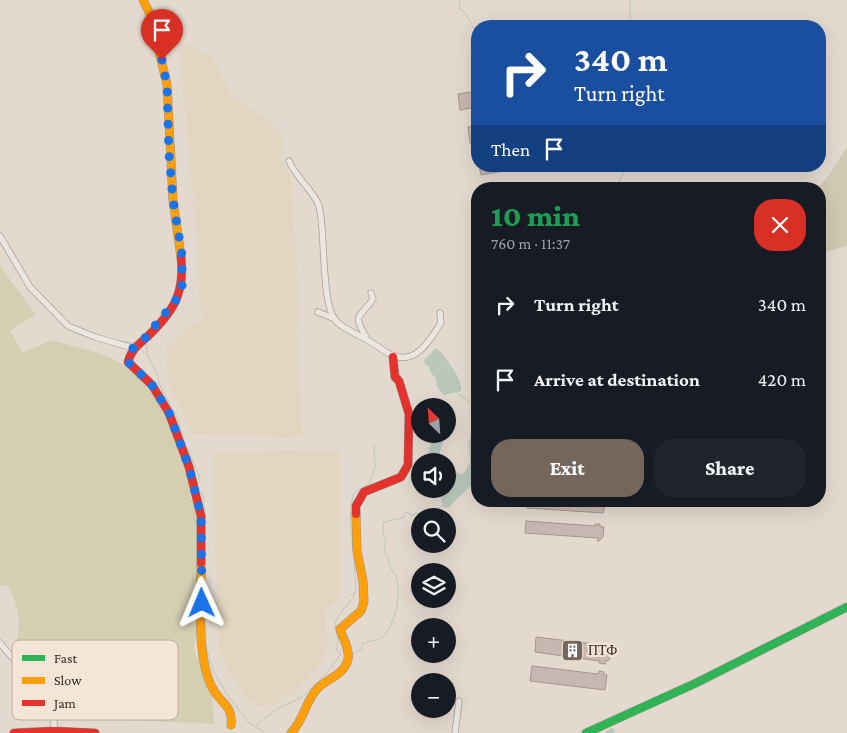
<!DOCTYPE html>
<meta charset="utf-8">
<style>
:root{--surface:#171b24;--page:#20242c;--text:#f1f3f6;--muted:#9ea1a6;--accent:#74655d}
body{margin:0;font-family:"Crimson Pro",serif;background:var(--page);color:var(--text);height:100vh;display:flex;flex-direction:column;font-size:19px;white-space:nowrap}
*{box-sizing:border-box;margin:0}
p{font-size:16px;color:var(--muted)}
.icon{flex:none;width:28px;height:28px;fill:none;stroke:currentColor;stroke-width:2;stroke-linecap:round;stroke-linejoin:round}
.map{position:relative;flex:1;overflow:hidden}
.panel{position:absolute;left:471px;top:182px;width:355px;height:325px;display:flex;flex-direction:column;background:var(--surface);border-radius:20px;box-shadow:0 5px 20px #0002}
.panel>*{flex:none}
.banner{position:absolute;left:471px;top:20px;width:355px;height:152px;border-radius:20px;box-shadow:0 5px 20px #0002;background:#1a4fa0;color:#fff;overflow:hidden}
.needle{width:32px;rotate:335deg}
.fabs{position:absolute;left:411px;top:398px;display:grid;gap:10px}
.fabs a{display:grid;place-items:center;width:45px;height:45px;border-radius:50%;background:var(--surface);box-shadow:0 5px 20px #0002;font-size:25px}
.pin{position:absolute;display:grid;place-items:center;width:42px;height:42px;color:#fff;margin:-51px -21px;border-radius:50% 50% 50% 0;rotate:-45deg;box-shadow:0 0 5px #0007}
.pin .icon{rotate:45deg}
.me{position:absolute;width:55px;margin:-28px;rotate:359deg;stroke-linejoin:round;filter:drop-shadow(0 0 4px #0008)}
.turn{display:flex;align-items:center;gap:18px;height:105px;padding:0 20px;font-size:22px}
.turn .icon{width:65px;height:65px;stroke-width:2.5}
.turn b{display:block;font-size:35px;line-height:42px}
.then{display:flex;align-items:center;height:48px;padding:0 20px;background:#0003;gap:10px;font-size:19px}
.round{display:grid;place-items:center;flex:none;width:52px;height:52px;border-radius:20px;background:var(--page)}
.head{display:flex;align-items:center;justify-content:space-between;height:85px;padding:0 20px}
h1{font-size:30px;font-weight:800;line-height:38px;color:#1e9e55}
.cta{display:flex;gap:10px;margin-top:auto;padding:10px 20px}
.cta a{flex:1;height:58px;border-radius:20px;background:var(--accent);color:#fff;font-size:20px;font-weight:800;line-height:58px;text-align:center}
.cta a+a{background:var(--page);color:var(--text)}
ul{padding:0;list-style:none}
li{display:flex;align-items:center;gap:15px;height:75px;padding:0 20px}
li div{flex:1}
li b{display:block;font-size:19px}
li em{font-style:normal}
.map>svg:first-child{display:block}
.farmland{fill:#e2d5c1}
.green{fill:#d5cfb2}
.cemetery{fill:#d0c9b2}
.water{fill:#bac8bc}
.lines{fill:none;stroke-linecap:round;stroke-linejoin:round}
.stream{stroke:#bac8bc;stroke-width:1}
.canal{stroke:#bac8bc;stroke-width:5.5}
.building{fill:#c7b7b0;stroke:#a4958e}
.street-casing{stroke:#a99f97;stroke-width:7}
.fast-casing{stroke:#998e88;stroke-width:9}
.slow-casing{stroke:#998e88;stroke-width:9}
.jam-casing{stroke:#998e88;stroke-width:9}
.street{stroke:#ece6e0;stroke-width:5.5}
.fast{stroke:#30b455;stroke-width:8}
.slow{stroke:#ff9f0a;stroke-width:8}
.jam{stroke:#e5322d;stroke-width:8}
.route{stroke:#1a73e8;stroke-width:9;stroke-dasharray:0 16.2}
.labels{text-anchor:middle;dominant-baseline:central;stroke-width:4;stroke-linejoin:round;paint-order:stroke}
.poi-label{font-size:14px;fill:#382720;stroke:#f4e5d6;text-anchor:start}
.key{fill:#f4e5d6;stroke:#bcac9f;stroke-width:1}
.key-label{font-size:14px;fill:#382720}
</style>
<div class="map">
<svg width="847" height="733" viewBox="0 0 847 733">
<rect width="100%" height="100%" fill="#e4d9cf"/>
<g class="farmland">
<path d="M179,42l11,3 22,12 19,37 43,32 6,7 3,14 -3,10 11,22 9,143 -3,7 6,108 -111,-3 -24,-52 -1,-34 17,-17 17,-11 -4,-74z"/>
<path d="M339,451v147l-13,12 1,39 -9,19 -26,26 -20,11 -12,2 -13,-9 -21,-31 -8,-20 -5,-195z"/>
</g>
<path class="green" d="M0,266l36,49 -26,15 12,23 30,-13c26,8 56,13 78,29 35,26 60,95 67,137 6,38 2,83 2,122l-5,16 1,10 8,13 9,25 2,32 -129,-6 -17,-4 -11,-8 -12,-17 -32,-36c-1,-7 2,-8 4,-15 5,-13 -1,-43 -10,-53l-7,1z"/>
<path class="cemetery" d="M847,147v99l-22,6 -5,12v-75h-3l12,-14z"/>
<g class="water">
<path d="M436,348c9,7 27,31 25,43l-17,4 -7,-8 -1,-8 -7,-9 2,-2 -6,-4 -1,-4z"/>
<path d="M450,423l3,2c-7,12 -15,22 -13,36h-9c-3,-10 -2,-19 5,-27h12v-9z"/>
<path d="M470,438l7,2v39l-29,29 -5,-1 -4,-18h9v-9l6,-9 8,4c15,-14 3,-23 8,-37z"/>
</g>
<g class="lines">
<g class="stream">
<path d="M460,0l-1,9 5,2 9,16 5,1"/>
<path d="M630,0v26"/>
<path d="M616,189l10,-22"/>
<path d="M152,326l16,-20"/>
<path d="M119,341l16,2"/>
<path d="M146,341l2,15 9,18 2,10 19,35 5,20 16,37 -2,9"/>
<path d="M140,348l7,8"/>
<path d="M457,393l21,15"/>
<path d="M199,492l4,2 2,20v69"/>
<path d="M353,549c-2,-20 -5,-37 1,-56l15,-9 6,-17 -1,-22"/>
<path d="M206,627v8"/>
<path d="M206,647l7,23 13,23 23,30 15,9"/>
<path d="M351,655l11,-6v-5c6,-4 13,-2 19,-6 14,-11 21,-44 15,-62 -1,-3 -2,-3 -4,-6 -4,-7 -3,-12 -8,-18l2,-9c-3,-7 -4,-14 -2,-21l19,-4 1,-4 3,-2 6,4 2,-3c17,1 14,1 28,-8"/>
<path d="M256,725l21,-16 25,-12 24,-23 15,-20 -4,-3 1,-12 -3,-14 2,-7 16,-21 3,-8 -2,-34"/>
</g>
<path class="canal" d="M608,733l4,-2"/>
</g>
<g class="building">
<path d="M478,91v16l-18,3 -2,-16z"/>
<path d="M478,126v16l-8,1 -2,-16z"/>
<path d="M479,166h41v2l-39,7z"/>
<path d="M528,501h71l7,1 -3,11 -76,-5z"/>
<path d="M526,521l69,5v-2h5v3h4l-1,10 -5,5v-4l-73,-5z"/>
<path d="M536,637l75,9 -2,14 -3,1 -1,3 -6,-1v-2l-64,-9z"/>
<path d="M532,666l66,8 1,-3 5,1v3h3l-2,15 -75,-9z"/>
</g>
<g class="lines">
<defs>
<g id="street">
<path d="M289,161c7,17 25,30 30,45 7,25 1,99 18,116 8,8 31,17 43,26 30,23 44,1 61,-25l-1,-10"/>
<path d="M0,236l30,51 38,39 27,11 38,11"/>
<path d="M318,312l17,7"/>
<path d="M366,337c-15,-25 -5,-19 7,-38l-2,-6"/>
<path d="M0,643c22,30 57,45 54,88"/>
<path d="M455,733l4,-32"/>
</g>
<path id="fast" d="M586,733l110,-50 151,-76"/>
<g id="slow">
<path d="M143,0l8,16 16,69 6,115 8,57"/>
<path d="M201,563c0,35 -5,96 12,126 8,15 20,16 18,36"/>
<path d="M291,733c13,-13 14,-31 26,-44 9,-10 28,-14 31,-30 2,-10 -5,-20 -8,-30l21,-18 3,-9 -1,-21 -6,-30 -1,-37"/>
</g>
<g id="jam">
<path d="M181,257c4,37 -8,55 -34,80 -9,8 -16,13 -19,25l24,23 17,28 20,54 12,49v47"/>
<path d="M356,514v-8l8,-14 37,-15 7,-12 1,-51 -10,-33 -4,-4 -2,-20"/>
<path d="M14,733l40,-2 41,2"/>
</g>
</defs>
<use href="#street" class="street-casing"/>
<use href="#fast" class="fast-casing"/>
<use href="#slow" class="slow-casing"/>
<use href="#jam" class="jam-casing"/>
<use href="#street" class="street"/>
<use href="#fast" class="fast"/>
<use href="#slow" class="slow"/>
<use href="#jam" class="jam"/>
</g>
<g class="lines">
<path class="route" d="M162,60l5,25 2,69 4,46 9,55v33l-6,12 -31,38 -12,10 -5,14 24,23 17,28 20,54 12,49 1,87"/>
</g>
<defs>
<symbol id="building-square" viewBox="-11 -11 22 22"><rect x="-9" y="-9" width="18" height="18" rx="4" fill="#74655d" stroke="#f4e5d6"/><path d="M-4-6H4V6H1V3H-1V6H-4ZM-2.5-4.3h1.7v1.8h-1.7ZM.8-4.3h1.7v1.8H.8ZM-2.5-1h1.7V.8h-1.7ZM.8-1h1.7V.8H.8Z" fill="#fff"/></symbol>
</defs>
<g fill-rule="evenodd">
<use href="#building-square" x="560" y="638" width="25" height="25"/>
</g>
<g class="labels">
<g class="poi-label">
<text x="588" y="650">ПТФ</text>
</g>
</g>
<rect x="12" y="640" width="166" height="80" rx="8" class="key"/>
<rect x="22" y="655" width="23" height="6" fill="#30b455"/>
<rect x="22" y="677" width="23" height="7" fill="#ff9f0a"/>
<rect x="22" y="700" width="23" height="6" fill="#e5322d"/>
<g class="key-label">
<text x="54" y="663">Fast</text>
<text x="54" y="685">Slow</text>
<text x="54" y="708">Jam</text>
</g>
</svg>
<div class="fabs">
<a><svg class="needle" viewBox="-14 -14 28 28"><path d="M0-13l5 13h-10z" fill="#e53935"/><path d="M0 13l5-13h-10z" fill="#9ea1a6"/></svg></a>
<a><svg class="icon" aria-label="sound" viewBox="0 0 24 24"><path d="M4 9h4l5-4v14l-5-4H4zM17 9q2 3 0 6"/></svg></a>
<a><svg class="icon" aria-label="search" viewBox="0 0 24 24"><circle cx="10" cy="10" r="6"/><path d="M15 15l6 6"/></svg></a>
<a><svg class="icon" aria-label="layers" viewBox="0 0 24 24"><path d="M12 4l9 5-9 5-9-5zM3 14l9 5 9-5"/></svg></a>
<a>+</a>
<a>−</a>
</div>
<div class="pin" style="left:162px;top:60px;background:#d93025"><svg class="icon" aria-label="arrive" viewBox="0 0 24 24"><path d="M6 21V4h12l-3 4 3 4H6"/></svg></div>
<svg class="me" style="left:202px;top:603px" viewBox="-20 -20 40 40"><path d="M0-17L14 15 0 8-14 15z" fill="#1a73e8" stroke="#fff" stroke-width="4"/></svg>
<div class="banner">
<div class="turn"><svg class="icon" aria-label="right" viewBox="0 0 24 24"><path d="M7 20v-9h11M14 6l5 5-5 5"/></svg><div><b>340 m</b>Turn right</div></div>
<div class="then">Then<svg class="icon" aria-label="arrive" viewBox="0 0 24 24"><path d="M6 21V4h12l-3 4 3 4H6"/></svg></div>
</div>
<section class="panel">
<div class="head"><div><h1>10 min</h1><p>760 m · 11:37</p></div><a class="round" style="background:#d93025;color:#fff"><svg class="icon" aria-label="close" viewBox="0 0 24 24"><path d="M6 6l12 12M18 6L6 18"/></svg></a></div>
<ul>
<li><svg class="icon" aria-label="right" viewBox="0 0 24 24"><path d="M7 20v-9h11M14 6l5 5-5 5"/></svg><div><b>Turn right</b></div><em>340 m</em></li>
<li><svg class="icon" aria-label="arrive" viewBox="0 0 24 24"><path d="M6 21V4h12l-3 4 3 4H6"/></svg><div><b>Arrive at destination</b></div><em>420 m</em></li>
</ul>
<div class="cta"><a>Exit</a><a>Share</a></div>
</section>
</div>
